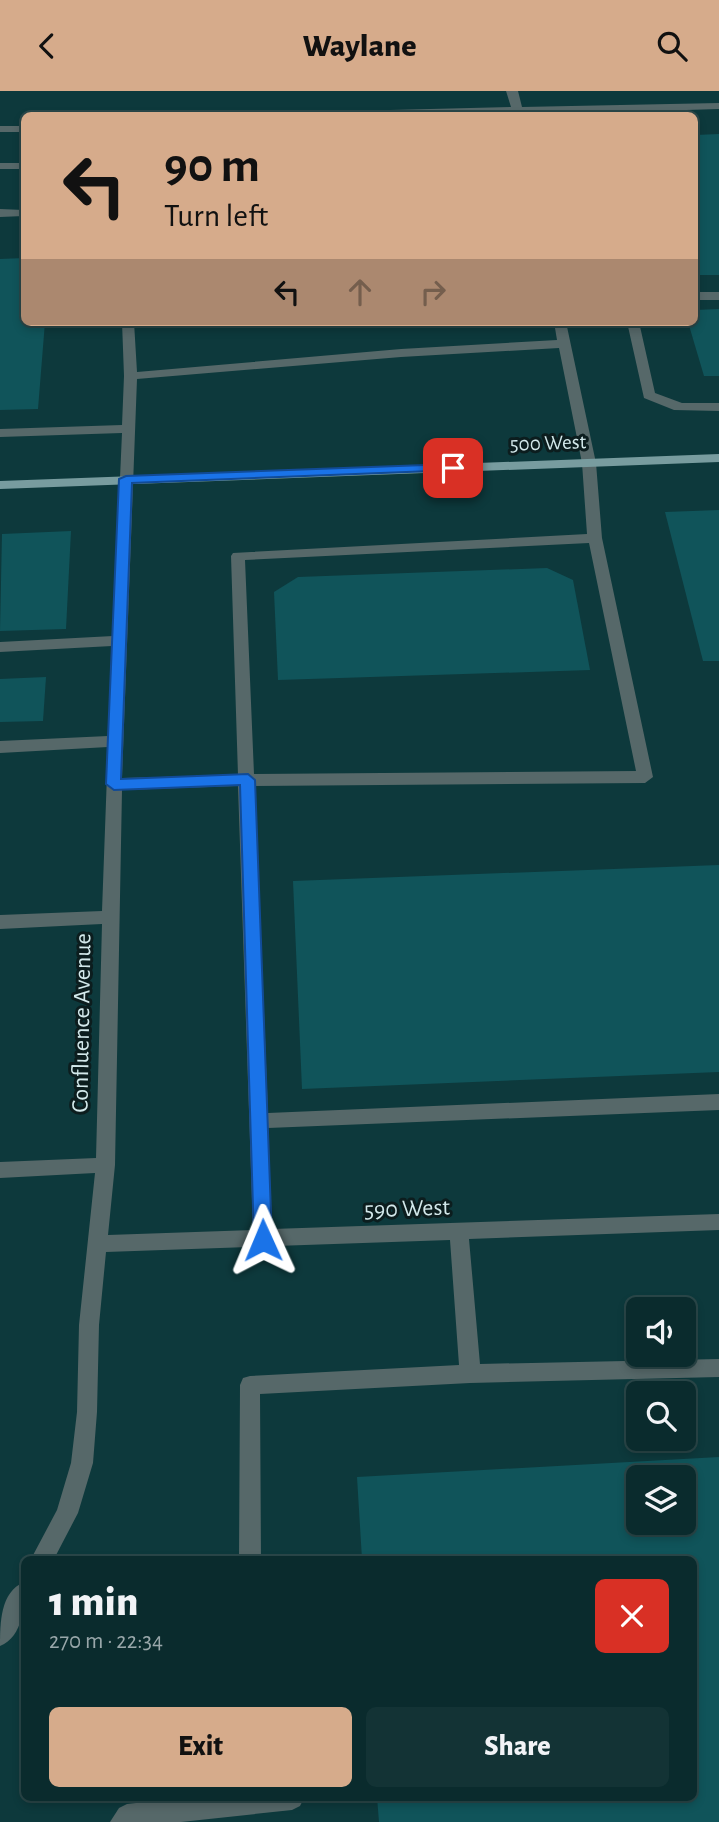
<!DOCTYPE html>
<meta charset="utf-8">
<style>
:root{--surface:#0a2b2d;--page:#133335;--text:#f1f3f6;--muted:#99a7aa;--line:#2a4749;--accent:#d6ab8b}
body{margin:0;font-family:"Alegreya Sans",sans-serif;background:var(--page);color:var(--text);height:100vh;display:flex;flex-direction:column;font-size:26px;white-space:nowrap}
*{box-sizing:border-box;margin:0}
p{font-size:23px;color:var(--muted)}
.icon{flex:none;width:38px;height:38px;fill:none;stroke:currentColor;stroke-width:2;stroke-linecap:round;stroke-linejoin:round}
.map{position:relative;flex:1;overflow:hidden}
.side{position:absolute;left:21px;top:1465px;width:676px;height:245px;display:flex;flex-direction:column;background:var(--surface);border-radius:10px;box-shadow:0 4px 10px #0003,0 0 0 2px var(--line)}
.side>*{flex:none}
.top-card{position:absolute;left:21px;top:21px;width:677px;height:214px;border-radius:10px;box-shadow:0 4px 10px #0003,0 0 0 2px var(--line);background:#d6ab8b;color:#111;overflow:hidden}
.fabs{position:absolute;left:626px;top:1206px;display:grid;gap:14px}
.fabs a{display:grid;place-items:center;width:70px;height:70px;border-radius:10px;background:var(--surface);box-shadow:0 4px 10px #0003,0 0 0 2px var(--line);font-size:35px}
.pin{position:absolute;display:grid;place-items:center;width:60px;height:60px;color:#fff;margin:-30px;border-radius:14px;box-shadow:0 4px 10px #0006}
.me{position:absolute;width:77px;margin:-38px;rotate:359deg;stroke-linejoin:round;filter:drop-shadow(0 0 5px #0008)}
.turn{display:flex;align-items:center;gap:24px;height:147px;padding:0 28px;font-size:32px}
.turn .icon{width:91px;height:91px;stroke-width:2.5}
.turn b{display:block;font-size:49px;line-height:60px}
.lanes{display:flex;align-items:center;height:66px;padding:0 28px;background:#0003;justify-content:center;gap:35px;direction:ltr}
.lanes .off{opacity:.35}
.round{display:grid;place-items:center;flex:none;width:74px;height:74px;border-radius:10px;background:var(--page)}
.overview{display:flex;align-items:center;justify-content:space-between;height:119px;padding:0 28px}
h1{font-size:42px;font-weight:800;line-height:52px}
.cta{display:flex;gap:14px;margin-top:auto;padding:14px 28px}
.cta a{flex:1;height:80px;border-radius:10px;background:var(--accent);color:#111;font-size:28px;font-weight:800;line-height:80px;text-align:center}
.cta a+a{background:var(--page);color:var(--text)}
header{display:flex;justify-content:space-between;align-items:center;height:91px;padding:0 28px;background:var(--accent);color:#111;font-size:32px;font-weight:800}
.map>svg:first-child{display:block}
.building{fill:#10545a;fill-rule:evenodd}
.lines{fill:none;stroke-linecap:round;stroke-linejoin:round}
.minor{fill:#566869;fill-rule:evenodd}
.major{fill:#789c9f;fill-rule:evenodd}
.route{fill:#1a73e8;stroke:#114b97;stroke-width:2}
.labels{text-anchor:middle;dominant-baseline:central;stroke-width:6;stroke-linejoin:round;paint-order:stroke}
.far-street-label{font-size:21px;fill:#d3e9eb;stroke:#0c1d1e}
.street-label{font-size:24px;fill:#d3e9eb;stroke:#0c1d1e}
</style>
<header><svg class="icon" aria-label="back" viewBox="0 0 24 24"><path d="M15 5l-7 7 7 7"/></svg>Waylane<svg class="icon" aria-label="search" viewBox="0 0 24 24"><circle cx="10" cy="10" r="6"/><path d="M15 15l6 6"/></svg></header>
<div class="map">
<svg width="719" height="1731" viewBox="0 0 719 1731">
<rect width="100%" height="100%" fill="#0d393c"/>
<g class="building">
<path d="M719,43v141h-24v-140z"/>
<path d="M24,167v64h21l-7,87 -38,1v-151z"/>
<path d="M719,218v67h-15l-16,-54h7v-12z"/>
<path d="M719,419v151h-16l-38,-149z"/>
<path d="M71,440l-5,98 -66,2 2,-97z"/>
<path d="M547,477l26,12 17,90 -312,10 -4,-88 24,-15z"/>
<path d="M46,586l-3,44 -43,1v-43z"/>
<path d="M719,774v207l-417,17 -9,-208z"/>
<path d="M719,1366v365h-340l-2,-25h316v-238h-331l-5,-82zM639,1386h45v46h-45z"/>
</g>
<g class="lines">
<g class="minor">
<path d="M506,0h12l4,16 197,-4v6l-195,6h-220l6,-3 201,-5z"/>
<rect x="0" y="35" width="24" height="6"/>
<rect x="0" y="72" width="24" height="6"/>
<path d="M0,118l24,1v6l-24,1z"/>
<rect x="695" y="201" width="24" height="8"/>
<path d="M122,231h12l3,50 264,-23 156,-9 -3,-18h12l30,141 6,75 51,239 -8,6 -390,3 13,327 451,-19v16l-451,18 4,101 447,-15v16l-250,9 11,125 239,-5v18l-249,6 -210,11 1,165h-22l1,-174 3,-7 7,-2 209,-11 -9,-125 -344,12 -7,73 -2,87 -4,51 -15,50 -24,46h-23l26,-49 14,-47 6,-51 2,-87 16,-152 -95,5v-16l96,-4 6,-234 -102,5v-14l102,-4 6,-164 -108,6v-12l108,-5 4,-90 -112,6v-10l113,-6 9,-203 -122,4v-8l122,-4 2,-49zM559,257l23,115 5,71 -354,19 -2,3 7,219 -116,3 15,-399 264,-22zM589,452l47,228 -382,3 -9,-214zM238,695l15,444 -145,5 7,-70 7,-375z"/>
<path d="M627,231h12l16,71 27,10h37v8l-45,-1 -30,-12z"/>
<path d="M24,1491c2,21 -1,55 -24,64 0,-22 0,-54 24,-64z"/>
<path d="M190,1706h114v1l-4,8 -8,4 -111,12h-71l9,-14 8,-4z"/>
</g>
<path class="major" d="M719,363v8l-719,27v-8z"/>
</g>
<path class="route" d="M453,373l4,1v5l-325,13 -11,296 127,-5 7,6 17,460 -3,6 -6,2 -7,-2 -2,-6 -14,-455 -126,5 -8,-6 13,-305 7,-3z"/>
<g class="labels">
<g class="far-street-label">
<text transform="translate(548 352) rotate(-2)">500 West</text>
</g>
<g class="street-label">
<text transform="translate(82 932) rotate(-89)">Confluence Avenue</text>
<text transform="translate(407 1118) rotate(-2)">590 West</text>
</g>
</g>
</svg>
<div class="fabs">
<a><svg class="icon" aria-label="sound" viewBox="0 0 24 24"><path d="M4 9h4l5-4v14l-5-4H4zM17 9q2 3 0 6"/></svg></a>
<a><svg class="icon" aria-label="search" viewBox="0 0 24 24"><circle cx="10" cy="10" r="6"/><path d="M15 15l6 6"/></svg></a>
<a><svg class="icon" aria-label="layers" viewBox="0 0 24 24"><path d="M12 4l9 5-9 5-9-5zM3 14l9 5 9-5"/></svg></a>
</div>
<div class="pin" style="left:453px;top:377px;background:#d93025"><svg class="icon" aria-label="arrive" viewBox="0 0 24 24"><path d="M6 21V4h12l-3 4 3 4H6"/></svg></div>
<svg class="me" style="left:263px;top:1149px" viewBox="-20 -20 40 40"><path d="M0-17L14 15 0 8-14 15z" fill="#1a73e8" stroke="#fff" stroke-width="4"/></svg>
<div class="top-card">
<div class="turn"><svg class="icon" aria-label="left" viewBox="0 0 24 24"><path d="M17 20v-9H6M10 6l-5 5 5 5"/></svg><div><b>90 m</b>Turn left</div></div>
<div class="lanes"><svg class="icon" aria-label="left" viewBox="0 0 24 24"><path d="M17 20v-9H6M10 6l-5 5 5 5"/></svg><svg class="icon off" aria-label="ahead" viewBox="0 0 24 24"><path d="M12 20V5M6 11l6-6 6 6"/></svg><svg class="icon off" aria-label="right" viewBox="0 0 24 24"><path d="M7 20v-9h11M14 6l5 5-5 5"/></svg></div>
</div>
<section class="side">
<div class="overview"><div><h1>1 min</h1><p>270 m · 22:34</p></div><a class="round" style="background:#d93025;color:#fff"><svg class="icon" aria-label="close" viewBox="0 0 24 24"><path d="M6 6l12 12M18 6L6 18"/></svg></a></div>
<div class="cta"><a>Exit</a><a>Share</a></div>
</section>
</div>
